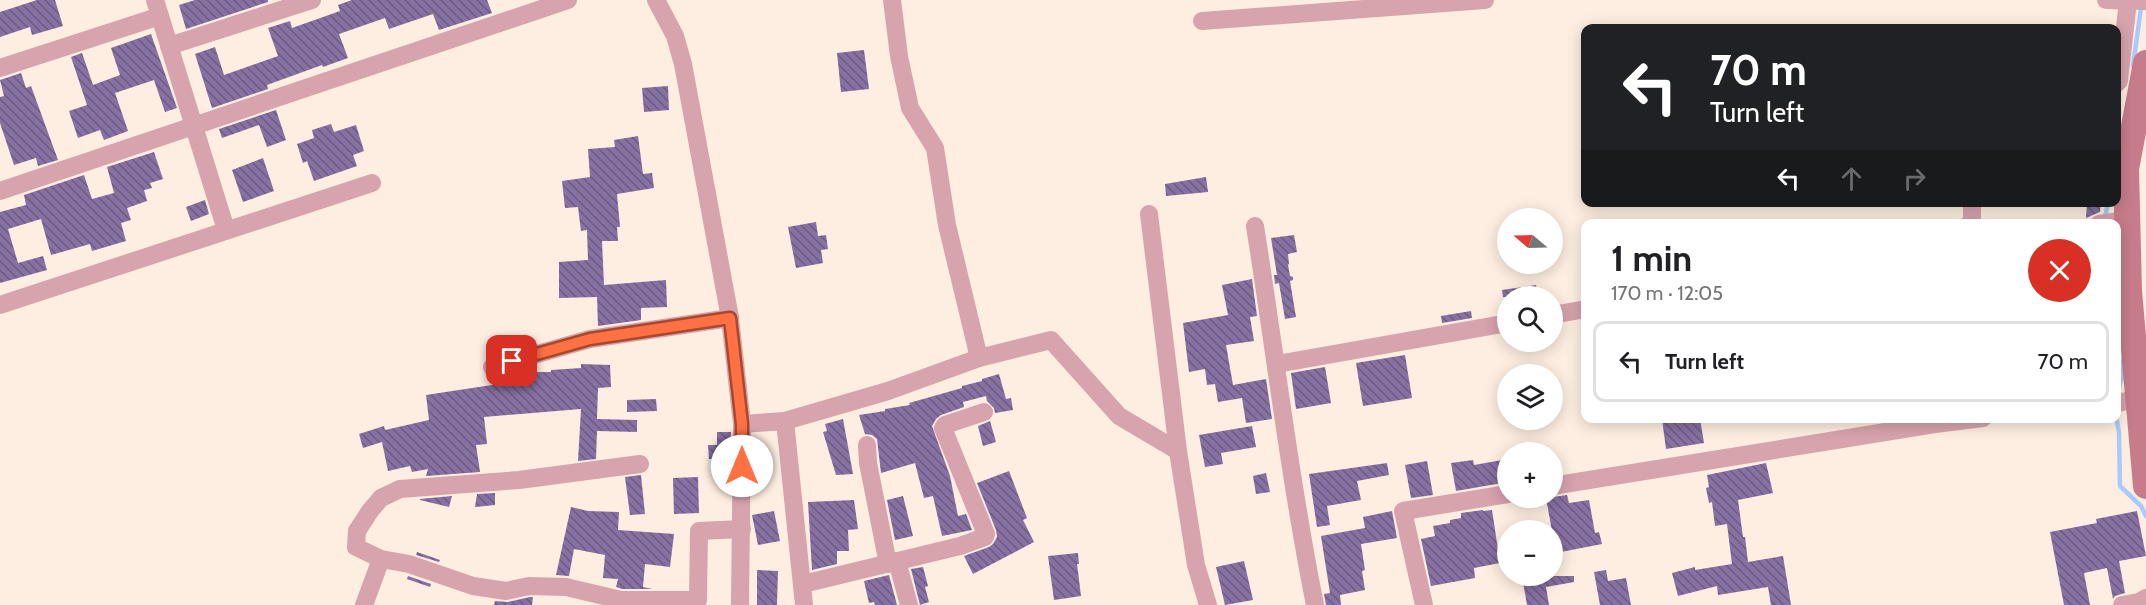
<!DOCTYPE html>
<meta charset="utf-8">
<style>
:root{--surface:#fff;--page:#f6f6f6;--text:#202124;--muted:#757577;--line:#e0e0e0}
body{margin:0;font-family:Cabin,sans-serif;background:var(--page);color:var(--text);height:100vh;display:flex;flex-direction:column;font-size:22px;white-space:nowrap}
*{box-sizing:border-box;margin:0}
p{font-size:20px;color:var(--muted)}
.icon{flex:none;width:33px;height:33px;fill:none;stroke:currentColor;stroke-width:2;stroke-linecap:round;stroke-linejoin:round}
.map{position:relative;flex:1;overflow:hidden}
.drawer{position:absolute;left:1581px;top:219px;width:540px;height:204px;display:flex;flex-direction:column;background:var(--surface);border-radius:12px;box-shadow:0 3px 15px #0003}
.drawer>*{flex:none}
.banner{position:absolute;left:1581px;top:24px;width:540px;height:183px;border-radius:12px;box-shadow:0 3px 15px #0003;background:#202124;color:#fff;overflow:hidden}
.needle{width:39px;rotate:289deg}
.tools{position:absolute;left:1497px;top:208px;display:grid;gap:12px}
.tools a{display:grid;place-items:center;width:66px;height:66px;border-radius:50%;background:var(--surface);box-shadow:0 3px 15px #0003;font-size:30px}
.pin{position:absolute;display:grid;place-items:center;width:51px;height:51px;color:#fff;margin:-26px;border-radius:12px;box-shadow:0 3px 9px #0006}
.me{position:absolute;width:66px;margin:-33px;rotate:0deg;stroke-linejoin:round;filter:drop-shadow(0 0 4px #0008)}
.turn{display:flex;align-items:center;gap:21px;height:126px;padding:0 30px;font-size:27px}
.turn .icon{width:78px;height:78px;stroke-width:2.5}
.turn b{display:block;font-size:42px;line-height:51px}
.lanes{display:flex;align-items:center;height:57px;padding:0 30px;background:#0003;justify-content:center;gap:30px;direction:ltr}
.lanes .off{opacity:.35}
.round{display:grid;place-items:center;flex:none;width:63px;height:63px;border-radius:32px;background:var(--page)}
.headline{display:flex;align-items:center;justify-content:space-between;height:102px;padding:0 30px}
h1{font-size:36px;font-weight:800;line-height:45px}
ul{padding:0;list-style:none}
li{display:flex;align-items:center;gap:18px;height:81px;margin:0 12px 9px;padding:0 18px;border:3px solid var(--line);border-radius:12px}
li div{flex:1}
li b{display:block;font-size:22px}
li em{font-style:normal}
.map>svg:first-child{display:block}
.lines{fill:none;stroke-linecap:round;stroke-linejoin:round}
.stream{stroke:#aac9fc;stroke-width:4.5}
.building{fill:url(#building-back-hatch)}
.street{stroke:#d7a3ac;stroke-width:18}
.secondary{stroke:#c77c8b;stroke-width:26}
.route-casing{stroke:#a6492c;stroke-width:15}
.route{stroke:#ff7043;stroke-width:10}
</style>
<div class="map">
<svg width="2146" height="605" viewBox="0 0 2146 605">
<defs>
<pattern id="building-back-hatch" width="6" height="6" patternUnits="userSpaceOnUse" patternTransform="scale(1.5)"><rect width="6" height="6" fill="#8770a2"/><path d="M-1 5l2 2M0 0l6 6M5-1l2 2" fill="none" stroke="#6d5b82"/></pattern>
</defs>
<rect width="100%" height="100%" fill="#feeee1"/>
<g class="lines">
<g class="stream">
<path d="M2133,66l8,-58"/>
<path d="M2105,218l3,-16"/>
<path d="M2116,396l6,-19 1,-17"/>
<path d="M2116,416l3,16 1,54 21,20 5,10"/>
</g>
</g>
<g class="building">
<path d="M37,0h18l8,26 -31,9 -2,-8 -30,10v-25z"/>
<path d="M195,0h73v2l-82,27 -7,-24z"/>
<path d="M352,0h135l5,13 -53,17 -6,-16 -44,15 -4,-11 -46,16 9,24 -25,9 -1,-2 -55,20 1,4 -56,19 -17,-54 20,-7 9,28 54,-19 -10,-28 22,-7 2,7 48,-17 -2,-6z"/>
<path d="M151,34l26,74 -12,4 -11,-32 -39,13 13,38 -24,9 -4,-10 -22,8 -9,-27 18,-6 -16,-48 11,-4 11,32 27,-10 -9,-27z"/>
<path d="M864,50l5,39 -28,3 -4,-39z"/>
<path d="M21,73l5,15 5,-2 27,74 -20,6 -2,-8 -22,7 -14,-42v-26l4,-1 -4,-16z"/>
<path d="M668,86l1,24 -25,2 -2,-24z"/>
<path d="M276,110l10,30 -19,7 -8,-22 -37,13 -3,-9z"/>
<path d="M331,124l3,8 22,-7 8,26 -11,4 4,11 -43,15 -7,-20 -4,2 -6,-19 17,-6 -2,-8z"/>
<path d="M638,136l5,38 9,-1 2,15 -37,6 3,33h-3l1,14h-16l2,44 62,-5 1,27 -26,1v12l-43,6 -1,-29 -38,1v-36l29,-2 -1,-30 -6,1 -3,-24 -13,1 -3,-27 28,-4 -2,-28 27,-2 -1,-7z"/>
<path d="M154,152l9,27 -13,4 2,5 -8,2 3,11 -20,7 4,12 -10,3 5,18 -34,10 -2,-7 -39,11 -10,-36 -33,10 10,34 25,-7 4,14 -47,13v-71l26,-7 -2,-10 60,-20 8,24 22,-6 -7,-26z"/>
<path d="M263,158l11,33 -31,11 -11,-32z"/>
<path d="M1206,177l2,15 -42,4 -1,-12z"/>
<path d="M205,200l4,14 -18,7 -5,-14z"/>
<path d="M2087,202h14l-1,10 -14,6z"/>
<path d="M816,222l2,14 8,-1 2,14 -7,1 2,13 -27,5 -8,-41z"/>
<path d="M1294,235l3,17 -9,2 1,10 -1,1 2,11 3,1v3l-3,1 6,36 -11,2 -6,-36 -4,1 -1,-9h3l-6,-37z"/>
<path d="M1252,279l5,37 -7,1 4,24 -28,4 7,40 33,-6 6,40 -26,4 -4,-25 -24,4 -3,-18 -8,1 -2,-16 -16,3 -6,-49 45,-8 -6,-30z"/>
<path d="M1536,285l2,12h-35l-1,-7z"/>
<path d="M1471,311l1,7 -30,5 -1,-7z"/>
<path d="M1405,355l7,43 -49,8 -7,-43z"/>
<path d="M581,364l29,1 1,22 -13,1 -1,31 40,1v12l-40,-1 -1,28 -18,2 3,-52 -97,8 3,27 -11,1 4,27 -54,4 2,-7 -16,3 -2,-6 -22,5 -6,-29 -19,6 -4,-14 25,-8 1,4 44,-10 -3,-25 98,-15v-8h27v-2l30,-2z"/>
<path d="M1325,367l6,36 -35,6 -5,-36z"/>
<path d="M999,374l7,25 5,-1 2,12 -18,3 -1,-5 -7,-7 -1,-5 -23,6 1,5 -23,8 -5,4 -4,7 18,50 8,40 8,-2 6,16 -30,6 -9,-40 -9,2 -9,-35 -34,10 -4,-34 -5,-4 -7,-1 -6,-19 26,-4v-2l25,-4 -1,-2 53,-15v-2l20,-5v-2z"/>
<path d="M656,399l1,12 -30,1v-12z"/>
<path d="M1669,418h31l4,25 -38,6 -4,-30z"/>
<path d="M843,419l10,55 -17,1 -13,-43 4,-1 -2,-7z"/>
<path d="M990,421l6,21 -13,4 -5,-20z"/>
<path d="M1252,426l4,21 -35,6 2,11 -18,3 -6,-32z"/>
<path d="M717,432h14l-1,26 -21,1 -1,-14h9z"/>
<path d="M1508,459v23l-52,9 -5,-28 22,-3 1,5z"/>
<path d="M1427,461l6,34 -22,3 -6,-33z"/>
<path d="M1387,463l2,12 -32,6 4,19 -34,6 3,19 -13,2 -8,-53z"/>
<path d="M1766,463l7,30 -35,7 5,37h2l3,25 35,-6 8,49h-20l-3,-18 -50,8 -1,-9 -39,10 -6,-23 23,-6v3l37,-6 -5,-40 -12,2 -3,-24 -3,1 -3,-15 3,-1 -2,-12z"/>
<path d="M762,464l3,22h-12v-21z"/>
<path d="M1009,471l18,47 -4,2 11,22 -61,32 -9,-18 25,-9 4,-3 4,-7 -1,-7 -19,-47z"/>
<path d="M1266,473l4,19 -14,2 -3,-18z"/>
<path d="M641,475l4,39 -15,1 -5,-38z"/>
<path d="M698,477l1,36 -25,1 -1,-36z"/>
<path d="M495,493v12l-20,2 2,-13z"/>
<path d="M1567,495l2,8 20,-3 6,33 4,-1 3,12 -46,9 -10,-55z"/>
<path d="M452,496l-3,11 -29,-7v-1z"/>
<path d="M903,496l10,40 -18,4 -8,-40z"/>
<path d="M854,500l4,29 -10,1 1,21h-12v13l-25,6 -4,-68z"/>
<path d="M571,507l17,4 31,1 -1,18 56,4 -4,33 -25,-3 -2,23 9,2h-30l-6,-2 2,-8 -15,-1 2,-23 -31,-6 -5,27 -13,-1z"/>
<path d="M1483,510v1l9,-1 8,53 -26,5 1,10 -44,8 -10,-47 14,-3 -2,-10 17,-3v-3l11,-2v-5z"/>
<path d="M774,511l6,30 -22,4 -6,-30z"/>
<path d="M1392,511l5,27 -36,6 4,26 -3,1 3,19 -25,5 1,10h-15l-2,-11 6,-1 -9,-57 44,-8 -2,-11z"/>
<path d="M2137,511l9,45 -27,5 6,32 -10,3 -2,3 -6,-31 -23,5 6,32h-26l-14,-73 47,-9 -1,-4z"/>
<path d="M417,552l23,8 -1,2 -23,-7z"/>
<path d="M1078,553l1,11h-2l4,32 -27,4 -6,-44z"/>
<path d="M1244,561l9,39 -28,5 -9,-38z"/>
<path d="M923,567l5,19 -3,1 4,15 -9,3 -9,-36z"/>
<path d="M757,570l21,1 -1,34h-20z"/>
<path d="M1606,570l2,11 18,-3 5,27h-31l-6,-33z"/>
<path d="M889,575l8,30h-22l-1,-3 -5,1 -5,-22z"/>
<path d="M408,576l23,8 -1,3 -23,-8z"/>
<path d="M1522,576h52v6l-28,5 3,18h-22z"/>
<path d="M530,597h3l-1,8h-38l1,-4 13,1z"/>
</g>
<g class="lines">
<g class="street">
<path d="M155,0l71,230"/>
<path d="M656,0l19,36 8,28 47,254 12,106 -2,181"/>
<path d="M892,0l7,56 11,52 25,40 12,77 32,133"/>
<path d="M2106,0l40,1"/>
<path d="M1202,21l283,-21"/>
<path d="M169,46l143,-46"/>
<path d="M0,68l160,-52"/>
<path d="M2116,84l3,-3 9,-80"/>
<path d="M0,191l568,-191"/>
<path d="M1149,214l29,237 18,114 12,40"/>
<path d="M1969,224l3,-2v-20"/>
<path d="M2099,224l28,-4"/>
<path d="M1255,226c20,126 35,254 60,379"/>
<path d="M0,305l372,-122"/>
<path d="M1552,315l34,-6"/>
<path d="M1277,364l231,-41"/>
<path d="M492,367l98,-28 140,-21"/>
<path d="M2116,403l30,-5"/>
<path d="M785,421l19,184"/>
<path d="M742,424l43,-3 103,-30 91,-33 72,-18 68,76 59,35"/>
<path d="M867,445l1,18 20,101"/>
<path d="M640,464l-121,16 -119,9 -19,9 -11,13 -13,20 -1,16 25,12 28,5 64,22 33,5 23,-5 37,1 55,13h77l1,-69 43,-2"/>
<path d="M1552,486l383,-62 48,-6"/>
<path d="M897,561l12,44"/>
<path d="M803,584l157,-38 25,-9 1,-3 -43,-106 2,-3 39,-13"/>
<path d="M364,605l17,-46"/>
<path d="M1424,605l-21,-94 105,-17"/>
<path d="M2122,605l17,-3 7,-4"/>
</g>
<path class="secondary" d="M2146,63l-20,106 3,122 17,195"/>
</g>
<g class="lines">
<defs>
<path id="route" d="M512,361l78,-22 140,-21 12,106v42"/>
</defs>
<use href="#route" class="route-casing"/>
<use href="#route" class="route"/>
</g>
</svg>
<div class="tools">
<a><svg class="needle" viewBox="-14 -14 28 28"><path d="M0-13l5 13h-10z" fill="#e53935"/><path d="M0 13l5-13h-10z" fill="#757577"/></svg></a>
<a><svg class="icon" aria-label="search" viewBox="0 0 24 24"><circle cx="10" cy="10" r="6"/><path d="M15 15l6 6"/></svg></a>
<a><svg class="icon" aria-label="layers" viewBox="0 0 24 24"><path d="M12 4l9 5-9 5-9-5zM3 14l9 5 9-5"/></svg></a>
<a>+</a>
<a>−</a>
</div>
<div class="pin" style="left:512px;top:361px;background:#d93025"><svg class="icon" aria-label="arrive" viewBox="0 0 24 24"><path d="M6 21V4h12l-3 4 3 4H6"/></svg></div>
<svg class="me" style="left:742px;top:466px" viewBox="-20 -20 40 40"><circle r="19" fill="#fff"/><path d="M0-13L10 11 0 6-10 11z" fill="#ff7043"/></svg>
<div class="banner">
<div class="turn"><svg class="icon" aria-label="left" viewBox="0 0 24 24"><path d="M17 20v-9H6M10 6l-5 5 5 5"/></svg><div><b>70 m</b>Turn left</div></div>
<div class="lanes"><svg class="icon" aria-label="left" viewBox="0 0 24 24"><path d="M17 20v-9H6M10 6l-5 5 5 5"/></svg><svg class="icon off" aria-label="ahead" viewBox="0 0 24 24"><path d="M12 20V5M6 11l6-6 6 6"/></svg><svg class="icon off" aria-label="right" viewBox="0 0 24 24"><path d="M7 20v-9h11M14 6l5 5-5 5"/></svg></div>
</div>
<section class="drawer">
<div class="headline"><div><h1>1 min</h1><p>170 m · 12:05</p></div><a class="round" style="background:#d93025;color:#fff"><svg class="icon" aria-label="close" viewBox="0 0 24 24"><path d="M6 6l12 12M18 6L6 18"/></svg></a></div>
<ul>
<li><svg class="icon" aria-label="left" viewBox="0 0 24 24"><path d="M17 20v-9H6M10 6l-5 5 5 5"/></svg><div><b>Turn left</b></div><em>70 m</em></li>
</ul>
</section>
</div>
